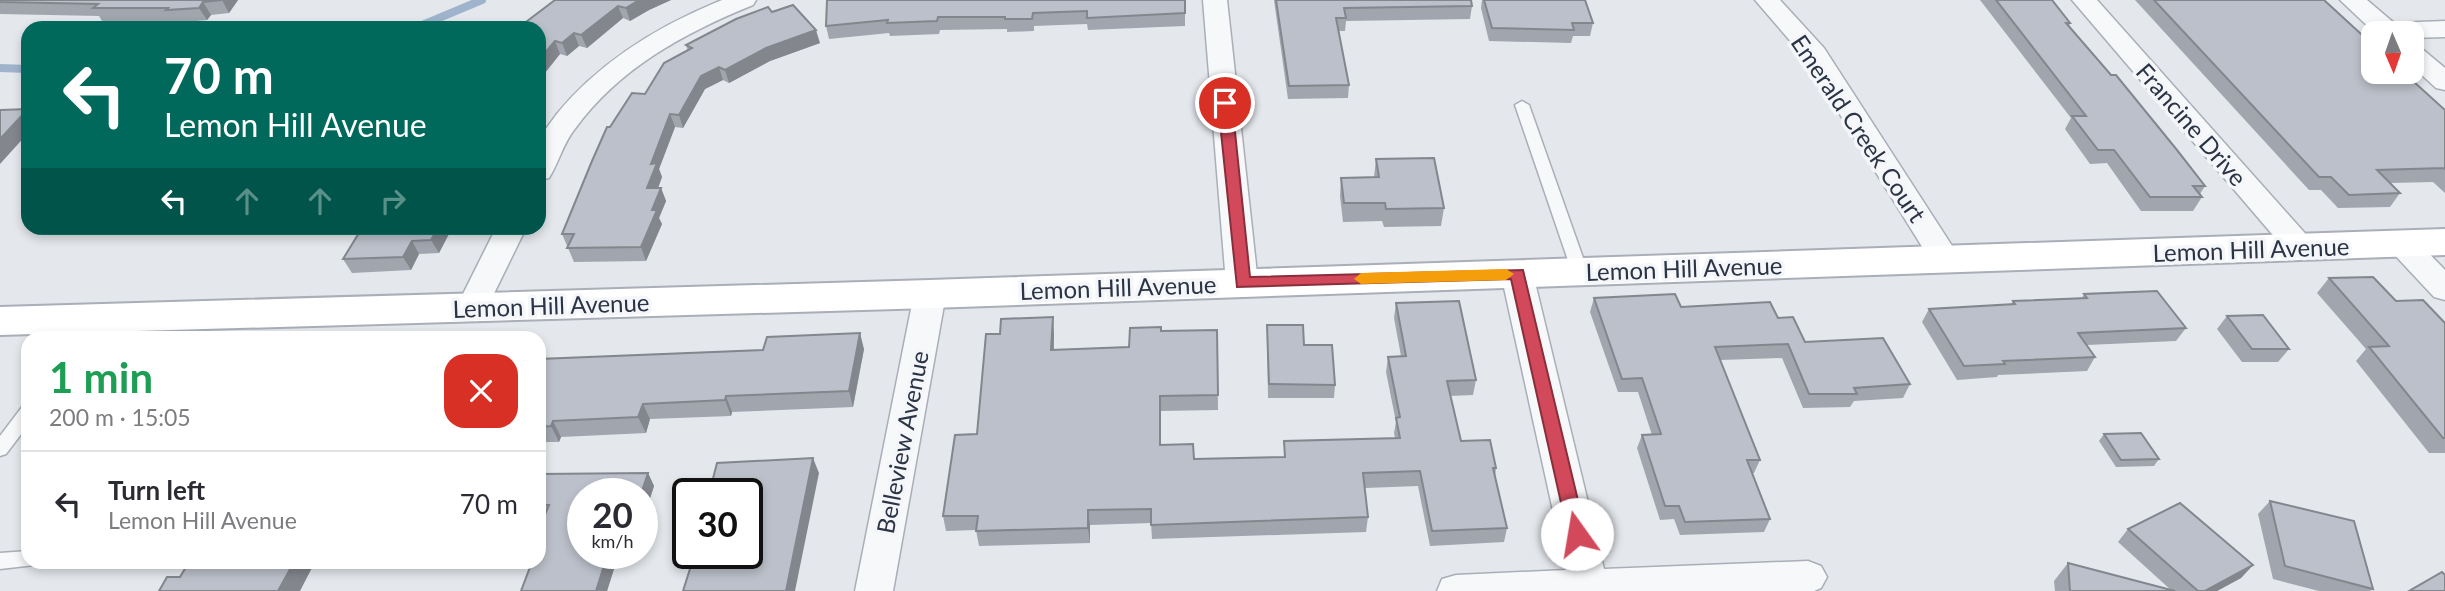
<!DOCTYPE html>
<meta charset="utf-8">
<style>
:root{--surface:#fff;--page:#f2f2f3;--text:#2b2b33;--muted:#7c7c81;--line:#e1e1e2}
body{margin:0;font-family:Lato,sans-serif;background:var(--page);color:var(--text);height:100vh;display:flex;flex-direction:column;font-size:26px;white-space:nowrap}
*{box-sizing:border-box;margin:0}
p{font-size:23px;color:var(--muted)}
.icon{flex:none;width:38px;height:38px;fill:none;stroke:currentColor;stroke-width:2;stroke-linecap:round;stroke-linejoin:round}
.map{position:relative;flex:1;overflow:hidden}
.details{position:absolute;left:21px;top:331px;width:525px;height:238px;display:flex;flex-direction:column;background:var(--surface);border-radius:21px;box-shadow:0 4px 10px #0003}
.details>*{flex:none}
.hud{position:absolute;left:21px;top:21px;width:525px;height:214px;border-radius:21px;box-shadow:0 4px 10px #0003;background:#00695c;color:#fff;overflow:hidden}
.needle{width:46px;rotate:178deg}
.tools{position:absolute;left:2361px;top:21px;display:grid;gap:14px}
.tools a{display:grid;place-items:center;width:63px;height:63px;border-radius:14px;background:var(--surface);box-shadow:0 4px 10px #0003;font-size:35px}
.speed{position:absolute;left:567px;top:478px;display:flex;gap:14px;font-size:35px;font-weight:700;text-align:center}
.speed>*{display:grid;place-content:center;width:91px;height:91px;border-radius:50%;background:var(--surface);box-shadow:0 4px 10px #0003;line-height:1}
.speed small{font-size:18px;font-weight:400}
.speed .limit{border:4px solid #111;border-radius:10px;background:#fff;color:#111}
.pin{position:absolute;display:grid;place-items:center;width:60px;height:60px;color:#fff;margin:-30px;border:4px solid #fff;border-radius:50%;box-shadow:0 2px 7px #0007}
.me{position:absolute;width:77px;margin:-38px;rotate:347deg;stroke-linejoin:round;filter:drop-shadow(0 0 5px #0008)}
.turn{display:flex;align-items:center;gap:24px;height:147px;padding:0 28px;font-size:32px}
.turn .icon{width:91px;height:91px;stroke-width:2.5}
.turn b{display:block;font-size:49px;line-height:60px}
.lanes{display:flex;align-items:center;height:66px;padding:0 28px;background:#0003;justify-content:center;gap:35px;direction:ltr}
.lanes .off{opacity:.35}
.round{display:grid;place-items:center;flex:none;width:74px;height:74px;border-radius:21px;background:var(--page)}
.headline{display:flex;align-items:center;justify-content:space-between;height:119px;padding:0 28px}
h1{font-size:42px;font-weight:700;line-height:52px;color:#1e9e55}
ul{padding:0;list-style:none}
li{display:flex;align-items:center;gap:21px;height:105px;padding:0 28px;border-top:2px solid var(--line)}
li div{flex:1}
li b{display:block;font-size:26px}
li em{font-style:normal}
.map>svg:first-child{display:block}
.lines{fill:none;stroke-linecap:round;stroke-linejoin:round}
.stream{stroke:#9fb4cc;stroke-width:8}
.lane-casing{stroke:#a9aeb7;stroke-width:3}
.street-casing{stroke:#a9aeb7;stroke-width:3}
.secondary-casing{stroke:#a9aeb7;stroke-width:4}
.lane{fill:#f7f8fa;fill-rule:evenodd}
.street{fill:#f7f8fa;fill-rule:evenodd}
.secondary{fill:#fff;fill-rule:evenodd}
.wall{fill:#a1a5ae}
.shaded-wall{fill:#83868d}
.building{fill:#bbc0ca;stroke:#83868d;stroke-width:2}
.route{fill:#d1495b;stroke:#882f3b;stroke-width:2}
.slow{fill:#f59e0b}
.labels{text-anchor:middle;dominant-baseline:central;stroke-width:7;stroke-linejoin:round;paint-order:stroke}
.street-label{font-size:24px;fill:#2b3445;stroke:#f4f6f9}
</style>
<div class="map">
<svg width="2445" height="591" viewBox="0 0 2445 591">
<rect width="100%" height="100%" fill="#e4e7ec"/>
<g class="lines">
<g class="stream">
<path d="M415,28l67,-28"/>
<path d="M0,68l28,1"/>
</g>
<defs>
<g id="lane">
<path d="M1522,101l7,4 59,167 -3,4 -5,1 -8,-5 -57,-167z"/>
<path d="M101,311l8,6 -15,21h-17l18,-25z"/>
<path d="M28,405v20l-22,29 -6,2v-20l22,-29z"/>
<path d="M28,551v11h8l-1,3 -35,4v-16z"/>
</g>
<g id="street">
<path d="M722,0h34l-3,5c-69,28 -134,63 -179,125 -11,14 -15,32 -25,48l-10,2c0,-11 -2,-26 0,-38 2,-9 12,-19 17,-27 44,-54 102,-89 166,-115z"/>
<path d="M1203,0h24l31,283 -5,8 -11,3 -11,-3 -5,-8z"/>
<path d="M1755,0h25l44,48 132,204 4,7 -4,7 -11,4 -11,-4 -129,-208z"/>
<path d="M2072,0h25l214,240 4,7 -4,7 -11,3 -11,-3z"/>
<path d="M2340,0h27l27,23 51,-2v16l-33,1v-5h-37z"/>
<path d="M2412,45l9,3 24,20v22l-9,-2 -24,-22z"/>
<path d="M496,228h30l-43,88 -11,3 -11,-3 -5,-8z"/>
<path d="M2402,234l11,3 32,33v30l-11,-3 -43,-46 -4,-7 4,-7z"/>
<path d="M1517,263l11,3 5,8 71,295 204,-8 13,5 6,11 -6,11 -7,3h-377l5,-12 14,-4 110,-5 -65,-296 5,-8z"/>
<path d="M930,283l11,3 5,8 -53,297h-38l59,-297 5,-8z"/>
</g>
<path id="secondary" d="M2445,229v26l-1515,53 -930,27v-28l930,-27z"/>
</defs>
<use href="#lane" class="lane-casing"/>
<use href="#street" class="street-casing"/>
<use href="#secondary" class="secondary-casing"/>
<use href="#lane" class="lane"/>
<use href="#street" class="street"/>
<use href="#secondary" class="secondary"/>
</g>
<g class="wall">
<path d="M0,0h238l-9,13 -18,2 -4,5 -33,3 -2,-2h-70l-3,-5 -99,-2z"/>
<path d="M555,0h116l-22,10 -19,11 -7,-3 -36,30 -8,-2 -12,10 -7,-2 -16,20 -5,7v-53z"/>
<path d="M827,0l358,1v25l-97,4 -1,-6 -53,2v5l-27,1v-3l-67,1 -1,4 -49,2 -1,-3 -60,6 -3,-13z"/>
<path d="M1274,0h197l1,6 -2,13 -124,2 -1,10h-7l11,54 -1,13 -60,1z"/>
<path d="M1482,0h103l8,23 -3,13h-17l-2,7 -82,-2 -8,-33z"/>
<path d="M1980,0h72l18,23 -1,3 136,160 -5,8 2,3 -9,14h-52l-34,-48 -17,1 -25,-35 6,-11z"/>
<path d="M2135,0h189l121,110v83l-12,-11 -43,1 10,10 -10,14 -52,1 -17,-18h-12z"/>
<path d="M772,12l48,31 -50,18 -41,22 -6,-3 -18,9 -22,39 -8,-1 -16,42 3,8 -4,11h3l5,13 -7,17 3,6 -16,37 -72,1 -12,-28 48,-107 78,-76 -2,-6z"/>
<path d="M1376,159l68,49 -3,18 -57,1 -2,-6 -39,1 -3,-26 1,-18 33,-1z"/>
<path d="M362,228h90l-13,25 -20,1 -8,16 -59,3 -9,-14z"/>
<path d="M2329,278l67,23 49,22v130h-16l-73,-92 10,-12 -49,-56z"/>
<path d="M2084,294l102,34 -10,13 -89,4 8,12 -8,14 -89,4 -1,2 -40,3 -35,-58 7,-13 82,-5 2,-3 69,-3z"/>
<path d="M1594,298l184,20 27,24 105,42 -7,14 -49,3 -4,6 -47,1 -21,-50 -62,2 40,100 -6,13h-2l18,46 -6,13 -84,3 -6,-16 -14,1 -23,-72 5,-13h10l-14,-43h-20l-28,-80z"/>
<path d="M1396,303l80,77 -3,15 -23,1 11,45 35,27 -1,9 12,51 -3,14 -74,4 -12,-60 -53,2 3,29 -2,15 -214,7 -1,-16 -61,2v18l-111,3 -3,-16 -30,1 -3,-15 34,-82 77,-101v17l75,-3 32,-16 56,-1 1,80 -57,1v34l33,14 90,-2v-16l111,-3 -1,-5 2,-11 -10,-50 2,-15 13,-1 -7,-38z"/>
<path d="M2227,316l62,33 -11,13h-36l-25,-33z"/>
<path d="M1267,325l37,20 31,40 -1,13h-66z"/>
<path d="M864,349l-11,58 -121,5 -1,4 -81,3 -4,14 -85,4 -2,5h-20v-83z"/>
<path d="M2104,434l55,25 -5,7 -38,1 -17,-26z"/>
<path d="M648,473l6,13 -10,31h-2v-23h-59v59h36l-12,38h-86l19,-54 -1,-2v-6l4,-10h-4v-45z"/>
<path d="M2270,501l103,88 -3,2h-51l-46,-12 -15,-65z"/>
<path d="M2128,529l125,36 -12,13 -24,13h-162l-1,-10 14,-18 103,27 -53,-48z"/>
</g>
<g class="shaded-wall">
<path d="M222,0h16l-9,13z"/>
<path d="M639,0h32l-22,10 -19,11 -4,-13z"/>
<path d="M203,2l8,13 -4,5 -8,-12z"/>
<path d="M618,6l5,12 -36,30 -6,-13z"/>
<path d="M816,30l4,13 -50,18 -41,22 -4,-13 41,-22z"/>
<path d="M574,33l5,13 -12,10 -5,-13z"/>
<path d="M555,41l5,13 -16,20 -5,7v-21z"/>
<path d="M719,67l4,13 -18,9 -22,39 -4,-13 22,-39z"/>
<path d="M28,109v24l-28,31v-25z"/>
<path d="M670,114l5,13 -16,42 3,8 -9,25 -6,-14 4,-24z"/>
<path d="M661,188l5,13 -7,17 3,6 -16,37 -5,-14 11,-37z"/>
<path d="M438,228h14l-13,25 -8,-13z"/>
<path d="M412,241l7,13 -8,16 -8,-13z"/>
<path d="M1053,317l1,16 -1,32 -2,-15z"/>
<path d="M860,333l4,16 -11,58 -4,-16z"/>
<path d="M726,396l6,16 -1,4 -6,-16z"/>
<path d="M643,404l7,15 -4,14 -8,-16z"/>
<path d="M553,421l8,16 -2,5 -8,-16z"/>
<path d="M813,458l6,15 -24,118h-9z"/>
<path d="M648,473l6,13 -10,31 -2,-4v-19h-1z"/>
<path d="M1088,510l2,15v18l-2,-15z"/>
<path d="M608,553h11l-12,38h-11z"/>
<path d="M294,562h21l-15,29h-22z"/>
<path d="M2253,565l-12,13 -24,13h-12z"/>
</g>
<g class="building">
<path d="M0,0h222l-19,2 -4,6 -33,2 2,-2h-75l5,-4 -98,-2z"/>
<path d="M555,0h84l-13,8 -8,-2 -37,29 -7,-2 -12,10 -7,-2 -16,19v-32h-21z"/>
<path d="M827,0h358v13l-98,5v-7l-54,2 -1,6h-27v-2h-67l-1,4 -50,2 1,-3 -62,6z"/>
<path d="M1276,0h195l1,6 -128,2 2,10h-10l13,67 -60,1z"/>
<path d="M1484,0h101l8,23h-21l2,7 -82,-2z"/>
<path d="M1996,0h56l18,23h-4l45,52h5l61,75 28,36h-12l9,11h-52l-36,-47h-16l-26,-34h14z"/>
<path d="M2154,0h170l49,45v27h30l42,38v59l-1,-1 -67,2 23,23 -51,2 -18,-18h-12z"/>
<path d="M793,5l23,25 -50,18 -41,22 -6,-3 -18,9 -22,39 -9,-1 -19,50 6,-1 -10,25h14l-9,22h5l-16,37 -74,1 7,-14h-12l30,-73 15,-34h3l22,-34 13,1 19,-31 28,-15 -6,-3 50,-26 32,-12 4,5z"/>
<path d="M28,109l-28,30v-29z"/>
<path d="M1434,158l10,50 -58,1 -1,-6h-41l-3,-25 38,-1 -3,-18z"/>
<path d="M362,228h76l-7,12 -19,1 -9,16 -60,2z"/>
<path d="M2373,277l23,24 27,-1 22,23v115h-2l-74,-91 20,-1 -60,-68z"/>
<path d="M2157,291l29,37 -108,5 17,24 -92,4 2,3 -41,2 -35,-57 86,-5 -2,-3 74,-3 -3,-4z"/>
<path d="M1675,294l6,13 89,-5 8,16 15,-1 12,25 78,-4 27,46 -56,4 3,6h-48l-21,-50 -73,3 45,113h-13l23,59 -85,3 -6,-16h-14l-23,-71 19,-1 -19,-56 -20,1 -28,-81z"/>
<path d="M1459,301l17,79 -29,1 14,60 29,-1 6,28h-3l14,60 -75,3 -12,-60 -57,2 5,44 -217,8v-16l-63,1v18l-112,3 2,-15h-35l12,-81 22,-1 9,-100h14l1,-15 52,-2 -2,33 78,-3 1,-19 31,-1v4l56,-1 1,65 -58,1v49l33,-1 1,15 91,-2 -1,-16 116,-3 -4,-20 4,-1 -12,-60 18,-1 -10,-53z"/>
<path d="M2263,315l26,34h-37l-25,-33z"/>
<path d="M1267,325h36l1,20h28l3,40 -66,-1z"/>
<path d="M860,333l-11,58 -123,5 -1,4 -82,4 -5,13 -85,4 -2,5 -12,1v-68l224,-9 4,-13z"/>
<path d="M2141,433l18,26 -38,1 -17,-26z"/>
<path d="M813,458l-27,133h-103l12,-38h52v-59h-38l8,-31z"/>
<path d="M648,473l-7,21h-58v59h25l-12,38h-75l11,-29h7v-21l3,-9h-3v-3l10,-24h-10v-31z"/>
<path d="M28,480v7l-5,1z"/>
<path d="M2270,501l84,20 19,68 -88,-23z"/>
<path d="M2180,503l73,62 -48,26h-7l-70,-62z"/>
<path d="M189,562h105l-16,29h-119l8,-14h13z"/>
<path d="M2068,563l107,28h-105z"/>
<path d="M2442,572l3,3v16h-36z"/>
</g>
<path class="route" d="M1225,99l7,4 18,174 273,-7 63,264 -2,5 -7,2 -7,-2 -2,-5 -57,-255 -274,8 -19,-184z"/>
<path class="slow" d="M1506,269l8,5 -8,6 -145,4 -7,-5 7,-6z"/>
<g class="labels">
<g class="street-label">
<text transform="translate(2192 124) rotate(49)">Francine Drive</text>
<text transform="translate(1859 128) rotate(56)">Emerald Creek Court</text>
<text transform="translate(2251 249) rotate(-2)">Lemon Hill Avenue</text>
<text transform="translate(1684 268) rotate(-2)">Lemon Hill Avenue</text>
<text transform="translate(1118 287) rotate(-2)">Lemon Hill Avenue</text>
<text transform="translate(551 305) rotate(-2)">Lemon Hill Avenue</text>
<text transform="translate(902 442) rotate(-79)">Belleview Avenue</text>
</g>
</g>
</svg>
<div class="tools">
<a><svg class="needle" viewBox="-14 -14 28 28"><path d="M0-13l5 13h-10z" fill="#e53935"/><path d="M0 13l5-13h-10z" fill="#7c7c81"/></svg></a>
</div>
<div class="speed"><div>20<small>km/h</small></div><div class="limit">30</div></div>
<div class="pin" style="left:1225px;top:103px;background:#d93025"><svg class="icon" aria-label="arrive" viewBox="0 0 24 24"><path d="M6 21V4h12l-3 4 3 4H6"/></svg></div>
<svg class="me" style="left:1577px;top:534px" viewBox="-20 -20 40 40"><circle r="19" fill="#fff"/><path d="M0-13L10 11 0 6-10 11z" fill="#d1495b"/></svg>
<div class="hud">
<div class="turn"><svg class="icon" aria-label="left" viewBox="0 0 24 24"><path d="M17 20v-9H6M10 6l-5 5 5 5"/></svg><div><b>70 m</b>Lemon Hill Avenue</div></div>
<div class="lanes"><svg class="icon" aria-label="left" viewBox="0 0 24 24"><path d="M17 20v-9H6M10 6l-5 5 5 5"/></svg><svg class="icon off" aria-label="ahead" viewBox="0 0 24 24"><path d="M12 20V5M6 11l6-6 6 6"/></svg><svg class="icon off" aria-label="ahead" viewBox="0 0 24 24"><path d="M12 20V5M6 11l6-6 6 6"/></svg><svg class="icon off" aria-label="right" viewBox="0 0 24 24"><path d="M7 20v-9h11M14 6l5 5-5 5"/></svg></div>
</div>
<section class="details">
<div class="headline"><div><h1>1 min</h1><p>200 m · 15:05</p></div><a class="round" style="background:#d93025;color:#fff"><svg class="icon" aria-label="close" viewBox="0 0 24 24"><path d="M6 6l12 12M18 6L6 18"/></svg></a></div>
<ul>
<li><svg class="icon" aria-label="left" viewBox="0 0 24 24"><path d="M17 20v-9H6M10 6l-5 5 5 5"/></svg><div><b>Turn left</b><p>Lemon Hill Avenue</p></div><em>70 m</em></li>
</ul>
</section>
</div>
